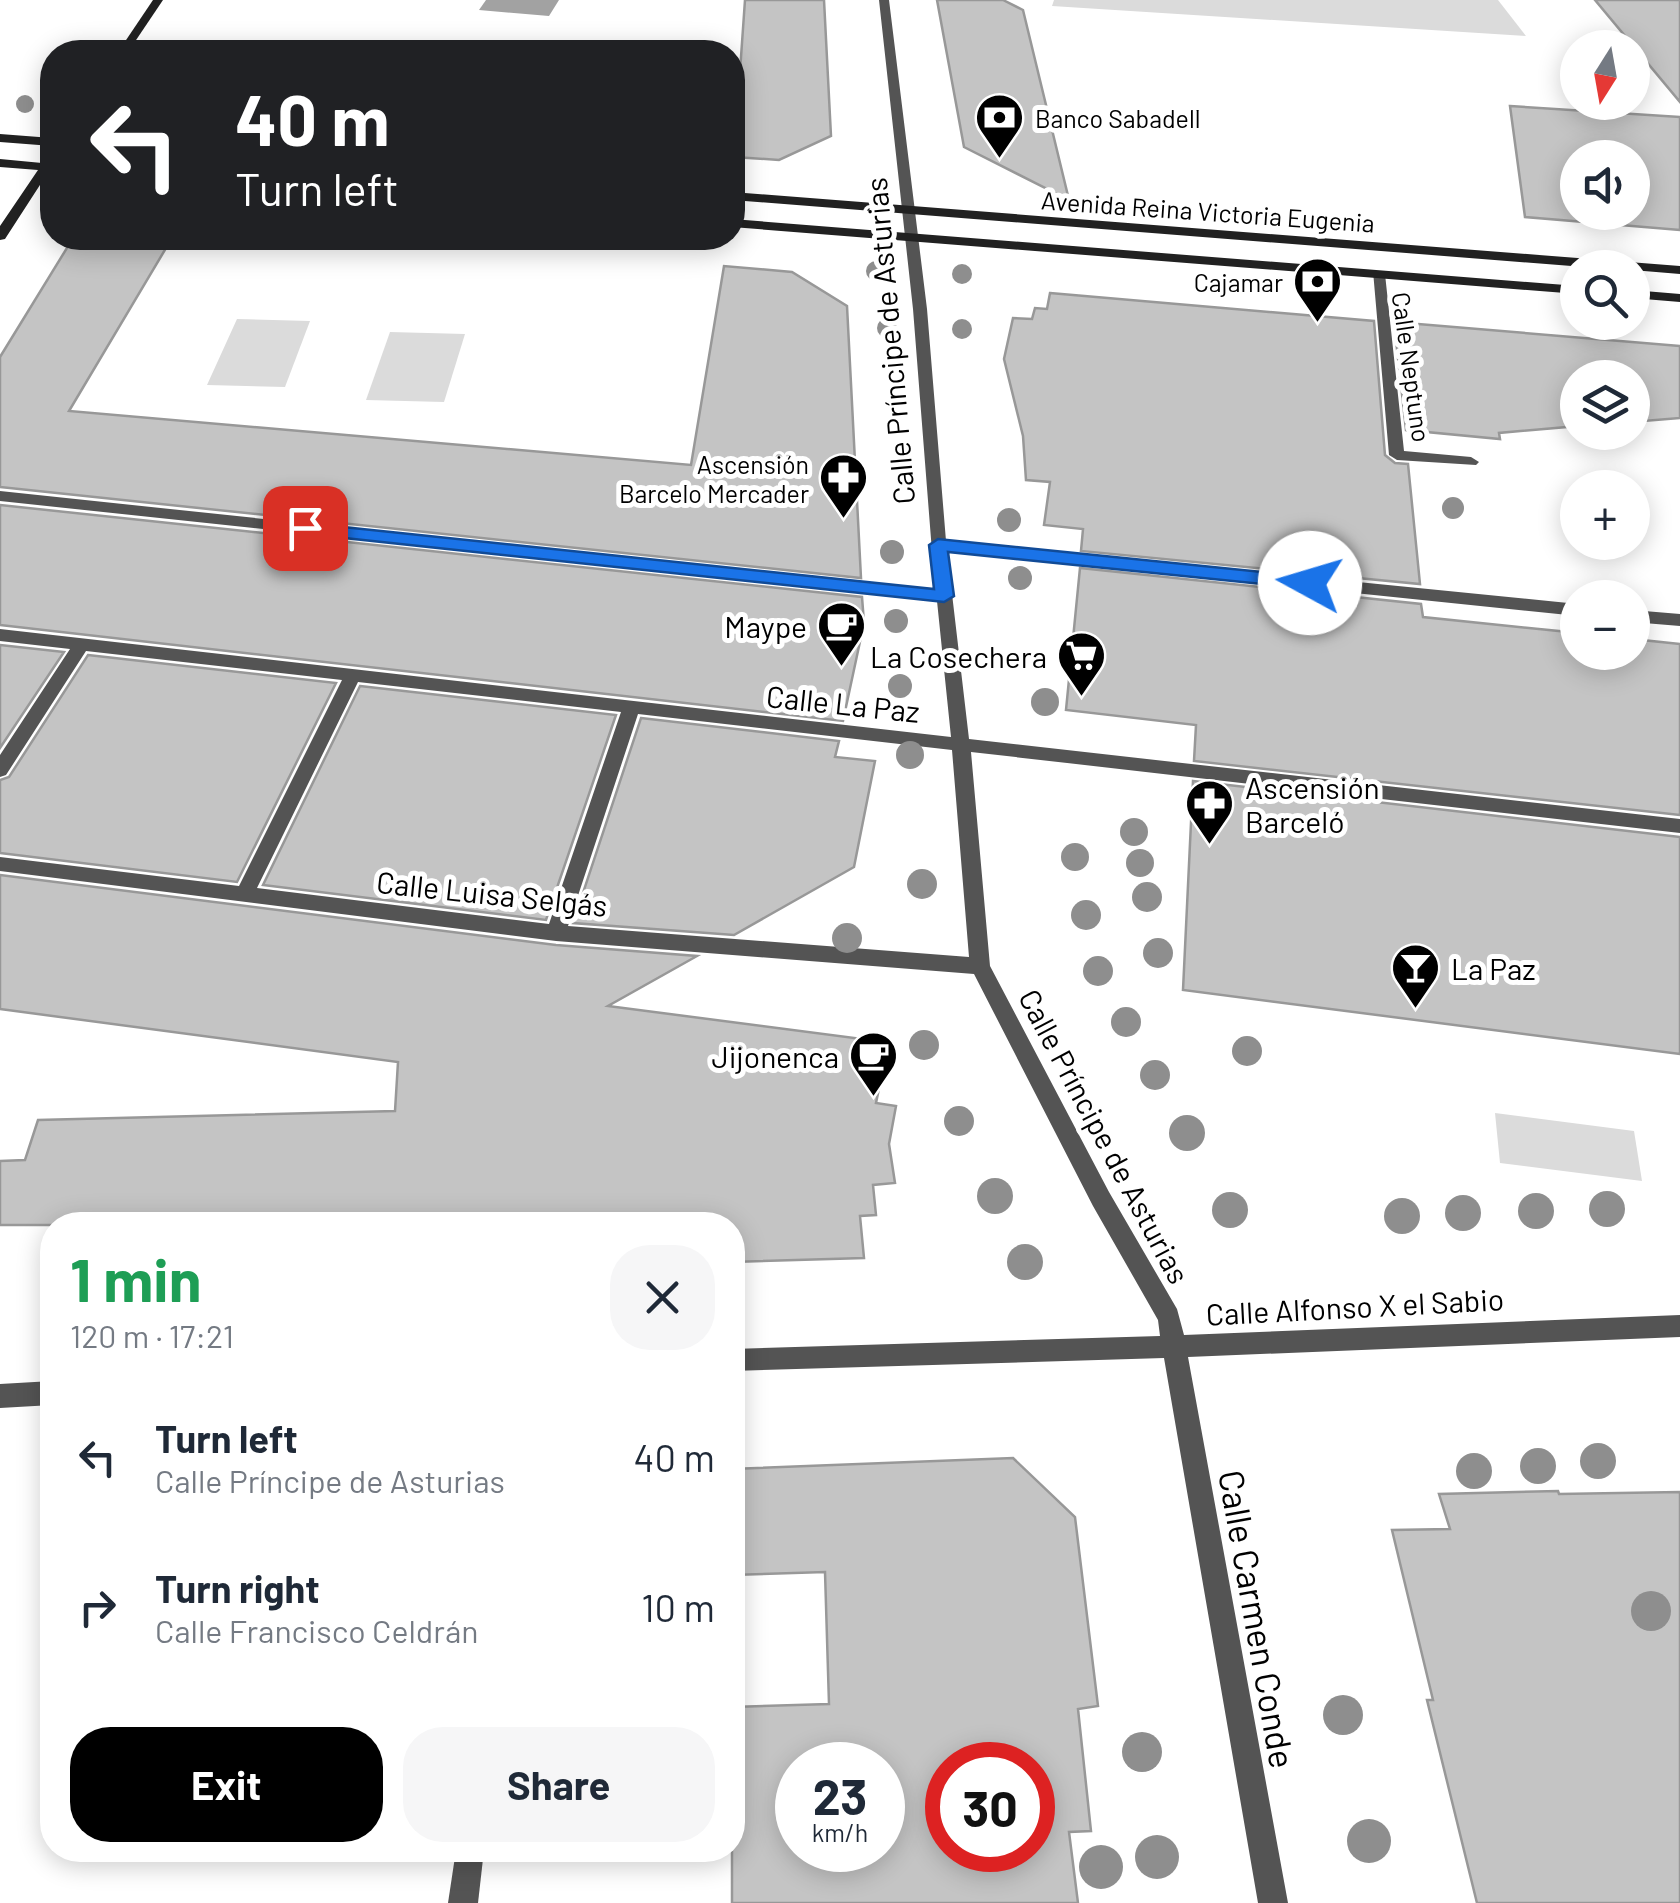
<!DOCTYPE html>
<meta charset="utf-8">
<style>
:root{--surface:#fff;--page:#f6f6f7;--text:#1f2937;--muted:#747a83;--accent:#000}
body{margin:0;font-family:Barlow,sans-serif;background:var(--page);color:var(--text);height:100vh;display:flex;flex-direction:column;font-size:38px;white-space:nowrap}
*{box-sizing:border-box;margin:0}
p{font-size:32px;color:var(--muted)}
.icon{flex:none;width:55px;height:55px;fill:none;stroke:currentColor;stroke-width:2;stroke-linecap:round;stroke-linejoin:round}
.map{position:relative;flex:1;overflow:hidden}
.details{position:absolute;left:40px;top:1212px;width:705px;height:650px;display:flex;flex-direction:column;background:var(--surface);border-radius:40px;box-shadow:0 5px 25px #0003}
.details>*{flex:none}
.banner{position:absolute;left:40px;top:40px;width:705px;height:210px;border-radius:40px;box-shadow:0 5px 25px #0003;background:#202124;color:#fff;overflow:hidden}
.needle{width:65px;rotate:191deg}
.fabs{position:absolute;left:1560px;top:30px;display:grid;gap:20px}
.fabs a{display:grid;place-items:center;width:90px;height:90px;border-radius:50%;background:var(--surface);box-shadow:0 5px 25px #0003;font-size:50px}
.speed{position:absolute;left:775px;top:1742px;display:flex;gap:20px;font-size:50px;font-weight:700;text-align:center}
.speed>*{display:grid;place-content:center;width:130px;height:130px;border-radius:50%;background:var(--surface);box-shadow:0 5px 25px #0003;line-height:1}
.speed small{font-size:25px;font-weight:400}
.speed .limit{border:15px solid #d22;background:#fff;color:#111}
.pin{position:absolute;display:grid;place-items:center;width:85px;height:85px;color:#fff;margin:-42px;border-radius:20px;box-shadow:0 5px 15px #0006}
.me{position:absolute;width:110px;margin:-55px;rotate:276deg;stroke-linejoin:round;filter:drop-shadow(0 0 8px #0008)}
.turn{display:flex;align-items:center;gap:35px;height:210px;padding:0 30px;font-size:45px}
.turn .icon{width:130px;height:130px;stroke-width:2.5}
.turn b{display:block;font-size:70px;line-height:85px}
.round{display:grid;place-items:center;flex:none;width:105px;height:105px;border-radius:40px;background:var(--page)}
.summary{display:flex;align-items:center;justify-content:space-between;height:170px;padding:0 30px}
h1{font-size:60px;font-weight:700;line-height:75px;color:#1e9e55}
.cta{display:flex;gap:20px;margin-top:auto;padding:20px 30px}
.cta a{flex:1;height:115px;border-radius:40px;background:var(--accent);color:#fff;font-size:40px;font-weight:700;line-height:115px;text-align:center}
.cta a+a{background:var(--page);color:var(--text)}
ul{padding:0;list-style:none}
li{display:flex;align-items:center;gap:30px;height:150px;padding:0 30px}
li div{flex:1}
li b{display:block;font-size:38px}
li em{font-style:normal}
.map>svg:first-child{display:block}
.green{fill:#dbdbdb}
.water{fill:#a2a2a2}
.building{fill:#c4c4c4;stroke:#989898;stroke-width:2.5;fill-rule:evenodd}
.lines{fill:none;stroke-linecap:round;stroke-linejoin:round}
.street{fill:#545454;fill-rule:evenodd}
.secondary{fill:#212121;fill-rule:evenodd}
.tree{fill:#8e8e8e}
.route{fill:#1a73e8;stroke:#114b97;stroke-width:2.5}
.labels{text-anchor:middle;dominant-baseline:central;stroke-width:10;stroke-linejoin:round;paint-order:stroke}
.far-poi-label{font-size:25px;fill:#000;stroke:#fff;text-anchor:end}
.far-street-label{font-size:25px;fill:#000;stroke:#fff}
.street-label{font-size:30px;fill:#000;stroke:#fff}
.poi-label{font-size:30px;fill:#000;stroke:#fff;text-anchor:end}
.near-street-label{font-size:35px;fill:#000;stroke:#fff}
</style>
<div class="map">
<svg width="1680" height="1903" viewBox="0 0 1680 1903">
<rect width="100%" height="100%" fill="#fff"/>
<g class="green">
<path d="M1054,0h444l28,36 -474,-30z"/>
<path d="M237,319l73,2 -25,66 -78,-2z"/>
<path d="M390,332l75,2 -21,68 -78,-2z"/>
<path d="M1495,1113l139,18 8,50 -142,-18z"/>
</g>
<path class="water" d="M486,0h73l-10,16 -70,-6z"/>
<g class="building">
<path d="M745,0h79l7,136 -52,24 -45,-3z"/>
<path d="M937,0h66l20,10 46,190 -105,-53z"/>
<path d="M1595,0h85v102z"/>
<path d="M1510,106l170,11v113l-155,-13zM1578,158h54v54h-54z"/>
<path d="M87,238h85l-103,173 622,54 33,-199 68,6 55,34 14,272 -861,-91v-130l70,-114z"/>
<path d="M1050,293l324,28 11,134 10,8 13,1 12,120 -339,-33 2,-22 -39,-4 6,-43 -24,-2 -3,-44 -19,-77 9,-41 19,1 3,-11 12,1z"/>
<path d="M1394,322l286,24v72l-48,4v-44h-54v48l-79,7 1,6 -94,-9z"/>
<path d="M0,505l862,92 2,26 -21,98 -843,-96z"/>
<path d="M1080,568l341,36 2,13 155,16v19h54v-13l48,5v171l-486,-54 2,-36 -130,-15z"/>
<path d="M0,645l64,7 -64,96z"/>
<path d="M88,655l248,28 -99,199 -237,-29v-73l9,-3z"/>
<path d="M360,686l256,29 -70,205 -283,-35z"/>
<path d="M641,718l198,23 -4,16 40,4 -21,106 -120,68 -161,-12z"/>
<path d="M1193,781l487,56v217l-497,-64z"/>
<path d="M0,875l556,70 141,11 -89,50 262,34 -6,31 18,3 -6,29 20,3 -7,38 6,39 -22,2 3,30 -16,1 4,42 -132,4v-37h-732v-64l25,-1 13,-40 357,-9 3,-49 -398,-53z"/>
<path d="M1013,1458l62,59 23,189 -20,3 13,122 -22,1 9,71h-346v-196l97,-3 -4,-132 -93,3v-106zM798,1765h84v85h-84zM948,1765h84v85h-84z"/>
<path d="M1558,1491l1,3 121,-2v411h-203l-50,-203h6l-41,-170 58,-1 -11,-35z"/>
</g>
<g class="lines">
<g class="street">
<path d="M879,0h10l38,309 19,232 632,63v12l-631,-65 22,188 711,80v14l-709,-81 19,214 119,226 68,117 7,26 496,-20v22l-492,20 100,546h-30l-94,-545 -432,13v-22l428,-13 -2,-16 -65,-114 -119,-232 -418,-33 -556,-70v-14l239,29 103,-206 -256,-29 -80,124 -6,2v-22l70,-106 -70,-8v-12l951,108 -14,-136 -937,-100v-10l935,99 -22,-281zM358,682l263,30 -72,212 -292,-36zM638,714l314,36 17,207 -401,-31z"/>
<path d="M1373,271l12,3 19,177 67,6 8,5 -3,3 -79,-5 -8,-5z"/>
<path d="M1632,610l48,4v12l-48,-4z"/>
<path d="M52,1381v24l-52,3v-24z"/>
<path d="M456,1850h28l-6,53h-30z"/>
</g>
<g class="secondary">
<path d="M153,0h10l-35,52h-10z"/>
<path d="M0,134l52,4v8l-52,-4z"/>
<path d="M52,154v18l-3,-1 -44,68 -5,1v-14l38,-56 -38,-3v-8l42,4z"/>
<path d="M732,192l948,74v8l-48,-4v-2h-35l-865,-68z"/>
<path d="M732,219l846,67v8l-846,-67z"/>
<path d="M1632,290l48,4v8l-48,-4z"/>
</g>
</g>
<g class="tree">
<circle cx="25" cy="104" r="9"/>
<circle cx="876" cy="271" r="10"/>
<circle cx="962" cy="274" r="10"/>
<circle cx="887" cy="328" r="10"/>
<circle cx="962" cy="329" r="10"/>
<circle cx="1453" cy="508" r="11"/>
<circle cx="1009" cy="520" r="12"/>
<circle cx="892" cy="552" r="12"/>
<circle cx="1020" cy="578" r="12"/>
<circle cx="896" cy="621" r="12"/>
<circle cx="900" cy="686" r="12"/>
<circle cx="1045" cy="702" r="14"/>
<circle cx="910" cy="755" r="14"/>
<circle cx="1134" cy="832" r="14"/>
<circle cx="1075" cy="857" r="14"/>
<circle cx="1140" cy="863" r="14"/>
<circle cx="922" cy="884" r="15"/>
<circle cx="1147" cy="897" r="15"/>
<circle cx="1086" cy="915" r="15"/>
<circle cx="847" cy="938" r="15"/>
<circle cx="1158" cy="953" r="15"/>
<circle cx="1098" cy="971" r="15"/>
<circle cx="1126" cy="1022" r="15"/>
<circle cx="924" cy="1045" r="15"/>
<circle cx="1247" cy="1051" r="15"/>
<circle cx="1155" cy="1075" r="15"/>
<circle cx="959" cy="1121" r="15"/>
<circle cx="1187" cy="1133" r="18"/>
<circle cx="995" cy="1196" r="18"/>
<circle cx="1607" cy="1209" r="18"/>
<circle cx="1230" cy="1210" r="18"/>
<circle cx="1536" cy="1211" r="18"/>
<circle cx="1463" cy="1213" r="18"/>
<circle cx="1402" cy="1216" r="18"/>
<circle cx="1025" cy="1262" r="18"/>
<circle cx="1598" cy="1461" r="18"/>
<circle cx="1538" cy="1466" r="18"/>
<circle cx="1474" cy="1471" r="18"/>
<circle cx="1651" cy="1611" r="20"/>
<circle cx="1343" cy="1715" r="20"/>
<circle cx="1142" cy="1752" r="20"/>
<circle cx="1369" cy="1841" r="22"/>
<circle cx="1157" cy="1857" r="22"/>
<circle cx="1101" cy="1867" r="22"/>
</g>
<path class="route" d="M305,523l629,66 -5,-44 9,-6 372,38 9,6 -9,6 -362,-37 6,44 -10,6 -646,-69 -2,-5z"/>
<defs>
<symbol id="bank-pin" viewBox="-11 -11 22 30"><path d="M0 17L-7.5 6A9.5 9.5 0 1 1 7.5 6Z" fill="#000" stroke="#fff"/><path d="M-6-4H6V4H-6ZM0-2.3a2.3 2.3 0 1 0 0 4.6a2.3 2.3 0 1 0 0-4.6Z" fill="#fff"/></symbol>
<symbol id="pharmacy-pin" viewBox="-11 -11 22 30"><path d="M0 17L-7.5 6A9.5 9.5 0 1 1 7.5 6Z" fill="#000" stroke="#fff"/><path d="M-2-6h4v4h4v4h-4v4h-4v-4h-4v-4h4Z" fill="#fff"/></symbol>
<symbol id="cafe-pin" viewBox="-11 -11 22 30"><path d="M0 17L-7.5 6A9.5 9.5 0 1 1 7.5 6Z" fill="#000" stroke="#fff"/><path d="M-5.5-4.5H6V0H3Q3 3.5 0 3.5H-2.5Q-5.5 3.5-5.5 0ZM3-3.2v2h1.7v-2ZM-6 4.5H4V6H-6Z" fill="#fff"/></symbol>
<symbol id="supermarket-pin" viewBox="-11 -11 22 30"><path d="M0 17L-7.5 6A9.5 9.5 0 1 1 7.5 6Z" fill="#000" stroke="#fff"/><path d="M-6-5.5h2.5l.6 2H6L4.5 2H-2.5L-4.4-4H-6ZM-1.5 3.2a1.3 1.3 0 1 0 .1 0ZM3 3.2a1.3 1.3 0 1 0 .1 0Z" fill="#fff"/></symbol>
<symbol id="bar-pin" viewBox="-11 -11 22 30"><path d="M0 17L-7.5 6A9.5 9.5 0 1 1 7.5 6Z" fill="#000" stroke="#fff"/><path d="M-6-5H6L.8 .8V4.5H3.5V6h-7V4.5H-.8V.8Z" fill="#fff"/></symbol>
</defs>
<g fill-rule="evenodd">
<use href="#bank-pin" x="972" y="90" width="55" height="75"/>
<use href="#bank-pin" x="1290" y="254" width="55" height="75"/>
<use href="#pharmacy-pin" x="816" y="450" width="55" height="75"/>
<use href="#cafe-pin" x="814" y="598" width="55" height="75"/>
<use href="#supermarket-pin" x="1054" y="628" width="55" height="75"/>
<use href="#pharmacy-pin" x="1182" y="776" width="55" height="75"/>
<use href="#bar-pin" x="1388" y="940" width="55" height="75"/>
<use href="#cafe-pin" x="846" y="1028" width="55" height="75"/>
</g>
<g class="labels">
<g class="far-poi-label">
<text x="1035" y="118" text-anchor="start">Banco Sabadell</text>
<text x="1283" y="282">Cajamar</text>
<text x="809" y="464">Ascensión<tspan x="809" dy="29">Barcelo Mercader</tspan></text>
</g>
<g class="far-street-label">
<text transform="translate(1208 211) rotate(4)">Avenida Reina Victoria Eugenia</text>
<text transform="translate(1412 367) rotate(82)">Calle Neptuno</text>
</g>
<g class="street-label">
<text transform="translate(889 341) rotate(-95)">Calle Príncipe de Asturias</text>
<text transform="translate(843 703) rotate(6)">Calle La Paz</text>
<text transform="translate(492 893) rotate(6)">Calle Luisa Selgás</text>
<text transform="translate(1105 1136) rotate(62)">Calle Príncipe de Asturias</text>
<text transform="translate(1355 1306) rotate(-3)">Calle Alfonso X el Sabio</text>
</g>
<g class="poi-label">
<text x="807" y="626">Maype</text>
<text x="1047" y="656">La Cosechera</text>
<text x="1245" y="787" text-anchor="start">Ascensión<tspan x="1245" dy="34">Barceló</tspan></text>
<text x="1451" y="968" text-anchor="start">La Paz</text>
<text x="839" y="1056">Jijonenca</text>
</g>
<g class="near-street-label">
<text transform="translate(1258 1619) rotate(80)">Calle Carmen Conde</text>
</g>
</g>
</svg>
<div class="fabs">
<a><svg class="needle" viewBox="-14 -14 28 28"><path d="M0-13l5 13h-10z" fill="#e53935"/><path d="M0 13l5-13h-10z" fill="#747a83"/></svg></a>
<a><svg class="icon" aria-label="sound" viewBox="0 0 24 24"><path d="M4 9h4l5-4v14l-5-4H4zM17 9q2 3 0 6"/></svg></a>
<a><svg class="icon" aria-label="search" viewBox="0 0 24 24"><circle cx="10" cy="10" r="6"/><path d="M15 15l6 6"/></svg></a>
<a><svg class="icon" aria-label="layers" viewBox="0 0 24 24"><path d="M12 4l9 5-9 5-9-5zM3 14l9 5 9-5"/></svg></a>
<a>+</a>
<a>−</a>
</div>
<div class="speed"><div>23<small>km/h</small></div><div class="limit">30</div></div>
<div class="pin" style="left:305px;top:528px;background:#d93025"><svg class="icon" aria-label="arrive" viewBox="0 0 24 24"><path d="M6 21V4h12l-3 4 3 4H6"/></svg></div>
<svg class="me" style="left:1310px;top:583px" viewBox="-20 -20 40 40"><circle r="19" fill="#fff"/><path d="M0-13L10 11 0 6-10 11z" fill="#1a73e8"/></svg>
<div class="banner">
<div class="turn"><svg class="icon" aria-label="left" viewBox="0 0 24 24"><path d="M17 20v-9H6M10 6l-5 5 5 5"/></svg><div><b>40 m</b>Turn left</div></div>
</div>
<section class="details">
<div class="summary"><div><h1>1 min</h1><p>120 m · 17:21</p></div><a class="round"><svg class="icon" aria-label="close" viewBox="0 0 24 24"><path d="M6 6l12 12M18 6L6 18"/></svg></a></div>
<ul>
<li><svg class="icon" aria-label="left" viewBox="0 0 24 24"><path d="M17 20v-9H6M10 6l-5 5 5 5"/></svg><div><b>Turn left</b><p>Calle Príncipe de Asturias</p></div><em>40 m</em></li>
<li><svg class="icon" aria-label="right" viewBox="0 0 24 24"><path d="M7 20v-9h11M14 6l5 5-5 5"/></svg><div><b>Turn right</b><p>Calle Francisco Celdrán</p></div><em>10 m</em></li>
</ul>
<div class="cta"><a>Exit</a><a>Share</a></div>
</section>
</div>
